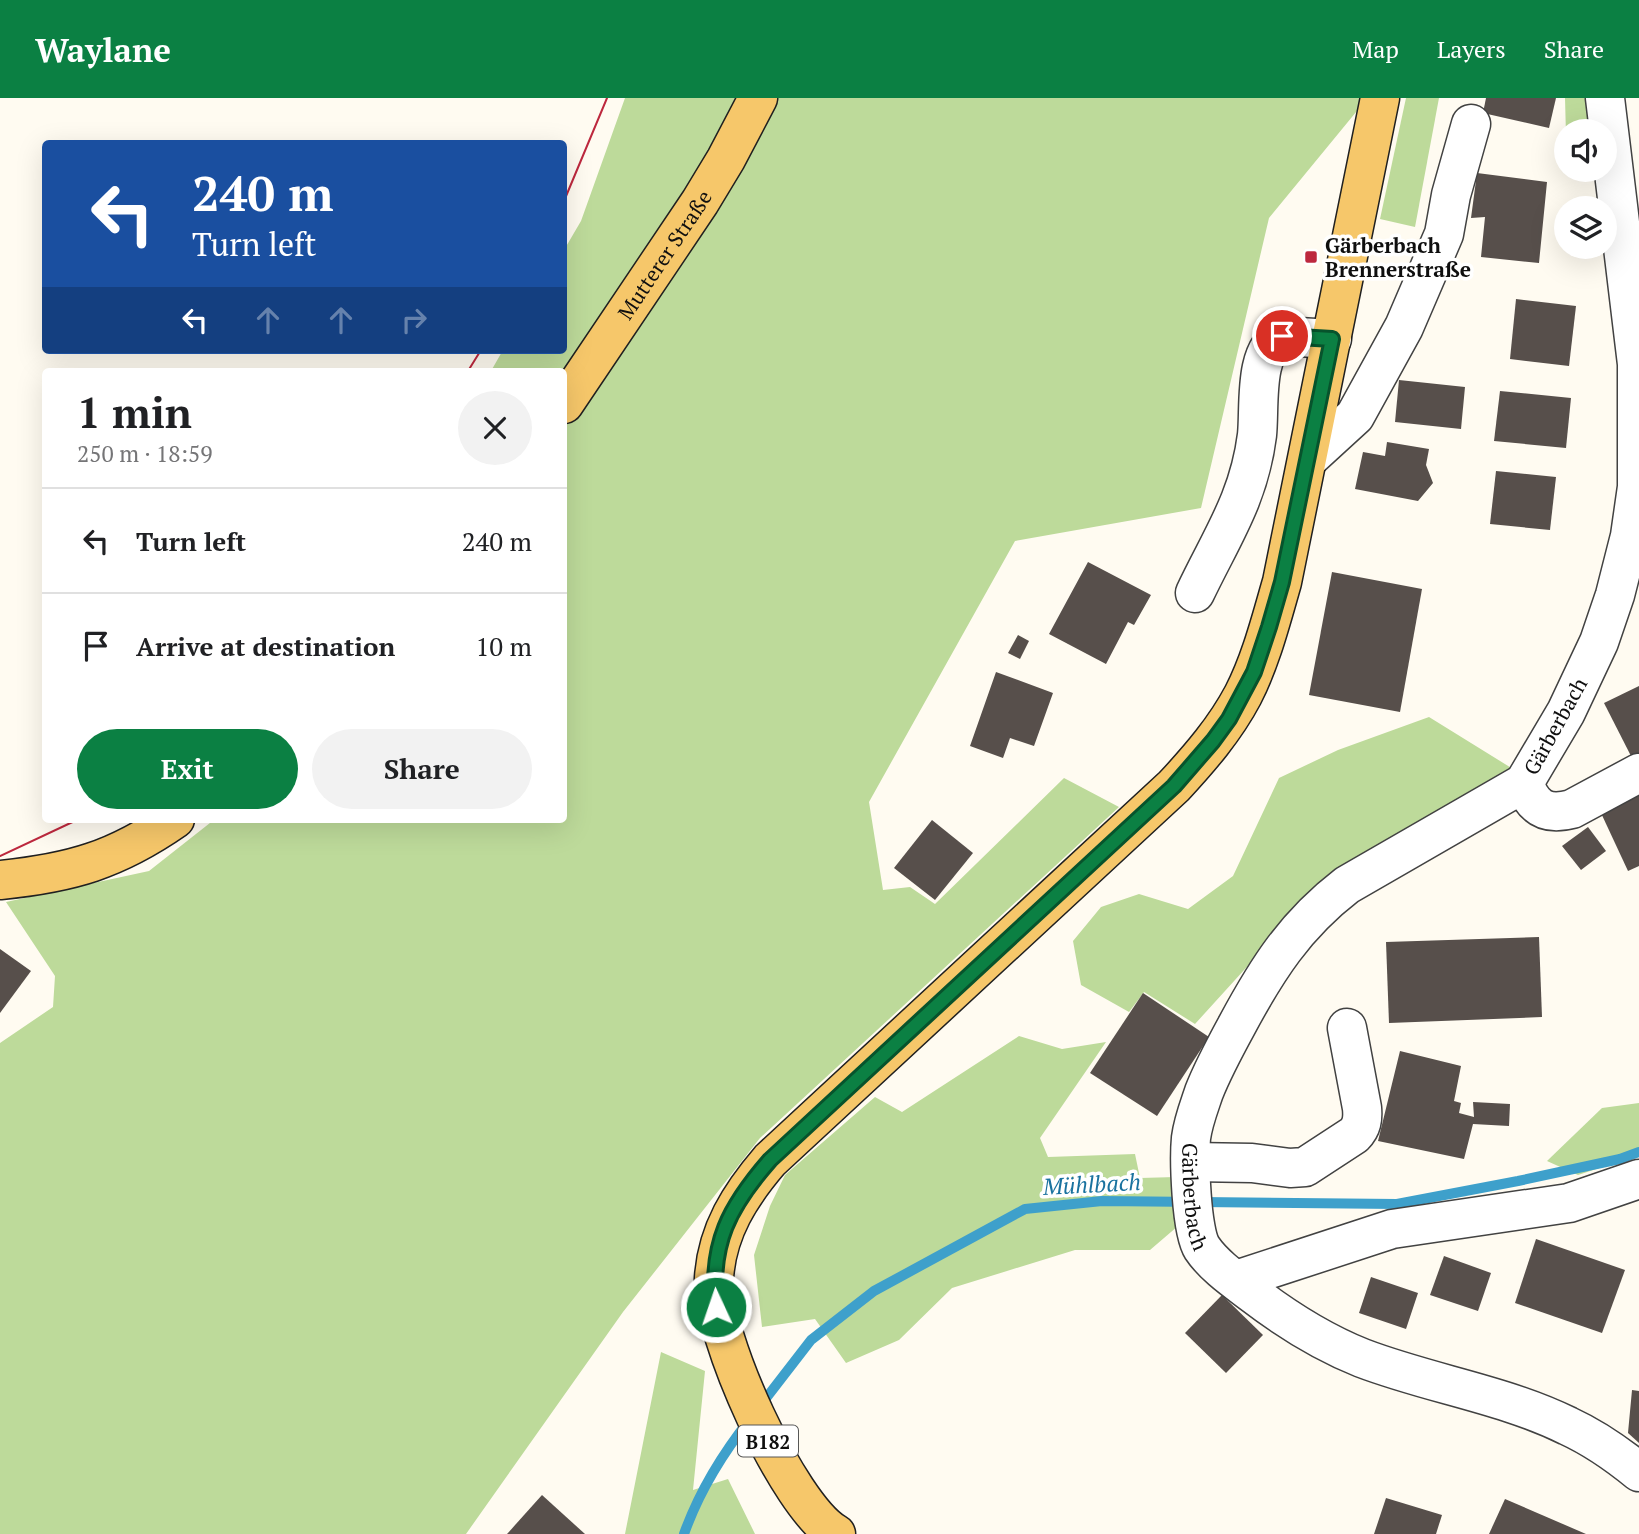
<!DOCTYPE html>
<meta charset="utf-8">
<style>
:root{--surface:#fff;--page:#f2f2f2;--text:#202124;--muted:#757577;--line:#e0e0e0;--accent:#0b8043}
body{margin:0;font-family:"PT Serif",serif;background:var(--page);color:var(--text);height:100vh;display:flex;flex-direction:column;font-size:26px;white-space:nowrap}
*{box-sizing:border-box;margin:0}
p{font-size:23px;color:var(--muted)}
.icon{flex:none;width:38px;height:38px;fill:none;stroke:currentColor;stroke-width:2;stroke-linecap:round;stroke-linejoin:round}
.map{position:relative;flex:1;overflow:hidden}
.side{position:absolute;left:42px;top:270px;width:525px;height:455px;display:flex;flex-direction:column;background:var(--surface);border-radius:7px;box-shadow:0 7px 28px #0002}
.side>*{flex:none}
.top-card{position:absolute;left:42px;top:42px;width:525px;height:214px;border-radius:7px;box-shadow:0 7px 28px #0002;background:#1a4fa0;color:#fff;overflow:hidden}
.controls{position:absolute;left:1554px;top:21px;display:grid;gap:14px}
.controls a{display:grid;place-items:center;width:63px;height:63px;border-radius:50%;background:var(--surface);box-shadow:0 7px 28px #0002;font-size:35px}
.pin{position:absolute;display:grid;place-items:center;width:60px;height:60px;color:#fff;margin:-30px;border:4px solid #fff;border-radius:50%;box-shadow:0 2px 7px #0007}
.me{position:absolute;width:77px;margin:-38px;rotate:357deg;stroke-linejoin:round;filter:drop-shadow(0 0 5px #0008)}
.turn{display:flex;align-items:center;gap:24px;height:147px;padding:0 35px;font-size:32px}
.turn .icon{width:91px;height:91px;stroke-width:2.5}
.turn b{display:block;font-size:49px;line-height:60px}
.lanes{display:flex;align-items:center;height:66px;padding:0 35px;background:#0003;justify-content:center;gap:35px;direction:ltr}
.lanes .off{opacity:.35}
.round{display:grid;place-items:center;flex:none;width:74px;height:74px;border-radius:37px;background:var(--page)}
.summary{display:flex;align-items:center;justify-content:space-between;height:119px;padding:0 35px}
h1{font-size:42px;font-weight:800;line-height:52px}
.cta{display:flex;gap:14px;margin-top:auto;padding:14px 35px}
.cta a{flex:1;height:80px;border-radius:42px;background:var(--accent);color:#fff;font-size:28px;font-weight:800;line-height:80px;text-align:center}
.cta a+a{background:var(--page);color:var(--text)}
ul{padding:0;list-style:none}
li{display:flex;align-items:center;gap:21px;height:105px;padding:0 35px;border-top:2px solid var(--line)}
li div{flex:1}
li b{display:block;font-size:26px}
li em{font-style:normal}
header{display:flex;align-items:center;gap:42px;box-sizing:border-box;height:98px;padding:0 35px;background:var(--accent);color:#fff}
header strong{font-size:33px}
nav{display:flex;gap:38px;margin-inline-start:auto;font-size:24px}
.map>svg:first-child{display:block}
.forest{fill:#bdda9a}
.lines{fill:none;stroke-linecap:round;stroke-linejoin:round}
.stream{stroke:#3ea0cb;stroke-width:10}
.building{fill:#574f4b}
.minor-casing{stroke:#424242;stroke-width:41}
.major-casing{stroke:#202020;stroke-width:41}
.minor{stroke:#fff;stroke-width:38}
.major{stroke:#f6c76a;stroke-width:38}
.tram{stroke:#bd283e;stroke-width:2}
.route-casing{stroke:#07532c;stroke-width:18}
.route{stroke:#0b8043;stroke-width:12}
.poi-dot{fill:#bd283e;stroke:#fff;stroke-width:2.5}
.labels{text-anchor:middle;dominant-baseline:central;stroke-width:7;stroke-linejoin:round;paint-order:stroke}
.shield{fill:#fff;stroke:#575757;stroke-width:2}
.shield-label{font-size:19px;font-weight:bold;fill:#0f0f0f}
.poi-label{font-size:21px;font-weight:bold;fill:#0f0f0f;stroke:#fff;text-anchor:start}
.street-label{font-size:21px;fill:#0f0f0f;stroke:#fff}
.water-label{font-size:23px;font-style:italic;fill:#19729f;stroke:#fff}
</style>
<header>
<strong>Waylane</strong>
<nav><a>Map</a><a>Layers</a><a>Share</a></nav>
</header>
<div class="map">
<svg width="1639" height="1436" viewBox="0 0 1639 1436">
<rect width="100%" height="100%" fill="#fffbf1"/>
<g class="forest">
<path d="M625,0h737l-1,8 -92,112 -68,290 -186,33 -146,261 14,88 27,-3 25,17 129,-126 55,29 -359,331 -137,174 -157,222h-466v-491l53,-36 2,-31 -49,-74 143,-31 66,-52h349v-448h-73l12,-21h61v-100l17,-29z"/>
<path d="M1406,0h33l-24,129 -35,-8z"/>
<path d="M1565,0h34l2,33h-35v4z"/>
<path d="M1429,619l84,52 -218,145 -100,110 -51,-32 -15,20 -48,-27 -8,-44 28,-34 38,-13 49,15 45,-33 46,-98 59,-28z"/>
<path d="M1019,938l43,13 44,-7 -66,96 8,19 87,-3 5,24 36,-1 2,49 -28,24h-75l-123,38 -53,52 -53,23 -31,-44 -53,8 -8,-72 16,-49 15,-31 90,-78 27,15z"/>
<path d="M1639,1005v52l-61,20 -31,-14 55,-53z"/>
<path d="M661,1254l44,19 -12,119 35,-11 27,55h-130z"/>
</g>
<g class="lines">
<g class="stream">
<path d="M760,1308l51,-66 63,-49 151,-82 77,-8 295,3 121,-23 102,-22 19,-7"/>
<path d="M684,1436c15,-42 39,-81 66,-115"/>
</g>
</g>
<g class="building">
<path d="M1486,0h70l-7,30 -66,-15z"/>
<path d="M1477,75l70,9 -8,81 -58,-6 4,-40 -14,1z"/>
<path d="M1516,201l60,7 -7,60 -59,-7z"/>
<path d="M1399,282l66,7 -4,42 -66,-7z"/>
<path d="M1500,293l71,7 -5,50 -72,-7z"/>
<path d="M1387,344l42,7 -3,16 7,18 -15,18 -63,-12 8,-37 22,4z"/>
<path d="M1496,373l60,6 -6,53 -60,-6z"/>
<path d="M1088,464l63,33 -17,30 -6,-3 -22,42 -57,-30z"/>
<path d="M1332,474l90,17 -22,123 -91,-17z"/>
<path d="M1018,537l11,6 -9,18 -12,-6z"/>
<path d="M996,574l57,21 -19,53 -24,-8 -7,20 -33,-12z"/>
<path d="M1639,588v68l-7,4 -28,-55z"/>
<path d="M1639,697v71l-11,5 -27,-58z"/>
<path d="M932,722l41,33 -38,47 -41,-32z"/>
<path d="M1588,729l18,24 -25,19 -19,-24z"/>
<path d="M1539,839l3,80 -153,6 -3,-81z"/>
<path d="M0,851l31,22 -31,42z"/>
<path d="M1143,895l66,44 -52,79 -67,-43z"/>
<path d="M1400,953l61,15 -7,35 7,2 -2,10 15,4 -1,-15 37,2 -1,22 -36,-2 -9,35 -86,-18z"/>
<path d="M1536,1141l89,31 -23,63 -87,-30z"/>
<path d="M1444,1158l47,17 -13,38 -48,-16z"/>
<path d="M1371,1179l47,16 -12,36 -47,-16z"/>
<path d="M1222,1197l41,40 -37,38 -41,-40z"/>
<path d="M1632,1292l7,1v52l-11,-10z"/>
<path d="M542,1397l43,39h-78z"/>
<path d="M1386,1400l56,17 -6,19h-62z"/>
<path d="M1505,1401l81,35h-97z"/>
</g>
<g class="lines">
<defs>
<g id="minor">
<path id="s1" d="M1605,0l32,266v123l-7,49 -15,59 -16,47 -33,70 -42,71 -177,102c-52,40 -80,84 -110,140 -12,22 -24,44 -33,67 -5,15 -11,30 -13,46 -2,21 0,93 11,110 12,18 34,33 51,46 34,26 69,48 109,64 68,26 141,36 206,68 26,12 49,28 71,46"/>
<path d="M1308,361l47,-43 49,-89 40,-93 7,-39 20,-71"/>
<path d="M1195,495c26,-55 54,-94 62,-158 3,-29 -4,-84 25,-99l50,3"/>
<path d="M1524,685c9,25 22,33 48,26l67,-36"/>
<path d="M1192,1064l60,1 38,5 15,-1 49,-32c8,-8 9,-16 8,-27l-15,-80"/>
<path d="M1236,1182l156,-51 177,-26 70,-24"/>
</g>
<g id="major">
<path id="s2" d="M564,306l136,-202 26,-43 32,-61"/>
<path d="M0,782c71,-7 116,-20 175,-61"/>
<path d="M836,1436c-48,-28 -126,-201 -122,-256 3,-47 26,-83 56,-118l404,-374c26,-28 51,-57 69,-91 18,-35 28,-75 39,-113l98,-484"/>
</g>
</defs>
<use href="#minor" class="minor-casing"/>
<use href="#major" class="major-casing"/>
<use href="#minor" class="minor"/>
<use href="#major" class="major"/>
<g class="tram">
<path d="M564,103l43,-103"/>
<path d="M468,273l13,-21"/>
<path d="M0,758l79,-37"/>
</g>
</g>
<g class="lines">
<defs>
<path id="route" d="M716,1209c-6,-64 13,-100 54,-147l404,-374 39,-45 16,-22 25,-47 15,-45 13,-45 50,-243 -50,-3"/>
</defs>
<use href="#route" class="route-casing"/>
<use href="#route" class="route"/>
</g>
<rect class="poi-dot" x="1304" y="152" width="14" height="14" rx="3.5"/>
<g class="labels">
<rect class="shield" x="738" y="1327.5" width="60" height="31" rx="5"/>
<g class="shield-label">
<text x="768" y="1343">B182</text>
</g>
<g class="poi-label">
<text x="1325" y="147">Gärberbach<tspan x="1325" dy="24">Brennerstraße</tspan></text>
</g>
<g class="street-label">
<text stroke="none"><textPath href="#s2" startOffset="180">Mutterer Straße</textPath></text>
<text transform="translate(1555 628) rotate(-61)">Gärberbach</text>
<text stroke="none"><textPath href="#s1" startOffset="1276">Gärberbach</textPath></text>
</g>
<g class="water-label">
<text transform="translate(1092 1086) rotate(-3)">Mühlbach</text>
</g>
</g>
</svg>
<div class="controls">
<a><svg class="icon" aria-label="sound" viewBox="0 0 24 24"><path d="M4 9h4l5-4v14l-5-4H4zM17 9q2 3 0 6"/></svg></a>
<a><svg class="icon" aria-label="layers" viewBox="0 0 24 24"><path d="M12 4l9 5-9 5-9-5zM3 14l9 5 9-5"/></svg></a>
</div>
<div class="pin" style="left:1282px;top:238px;background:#d93025"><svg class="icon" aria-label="arrive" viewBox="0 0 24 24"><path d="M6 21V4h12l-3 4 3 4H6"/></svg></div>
<svg class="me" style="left:716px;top:1209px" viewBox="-20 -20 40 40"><circle r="17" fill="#0b8043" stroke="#fff" stroke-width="3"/><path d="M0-11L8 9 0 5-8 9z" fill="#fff"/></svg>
<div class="top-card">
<div class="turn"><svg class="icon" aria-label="left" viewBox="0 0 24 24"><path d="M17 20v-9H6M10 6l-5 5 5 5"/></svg><div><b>240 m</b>Turn left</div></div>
<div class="lanes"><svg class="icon" aria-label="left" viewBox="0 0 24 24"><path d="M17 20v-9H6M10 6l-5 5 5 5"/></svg><svg class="icon off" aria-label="ahead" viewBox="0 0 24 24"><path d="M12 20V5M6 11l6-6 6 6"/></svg><svg class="icon off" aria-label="ahead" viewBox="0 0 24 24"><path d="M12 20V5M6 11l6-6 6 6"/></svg><svg class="icon off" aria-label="right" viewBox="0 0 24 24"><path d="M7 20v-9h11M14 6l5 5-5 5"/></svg></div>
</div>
<section class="side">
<div class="summary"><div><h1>1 min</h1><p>250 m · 18:59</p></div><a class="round"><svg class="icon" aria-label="close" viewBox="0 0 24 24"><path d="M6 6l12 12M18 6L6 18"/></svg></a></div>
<ul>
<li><svg class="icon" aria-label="left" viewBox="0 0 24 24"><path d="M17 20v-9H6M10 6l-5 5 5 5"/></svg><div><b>Turn left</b></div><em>240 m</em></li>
<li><svg class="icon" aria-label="arrive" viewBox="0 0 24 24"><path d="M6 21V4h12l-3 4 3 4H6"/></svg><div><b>Arrive at destination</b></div><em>10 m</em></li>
</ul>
<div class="cta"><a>Exit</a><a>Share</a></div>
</section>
</div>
